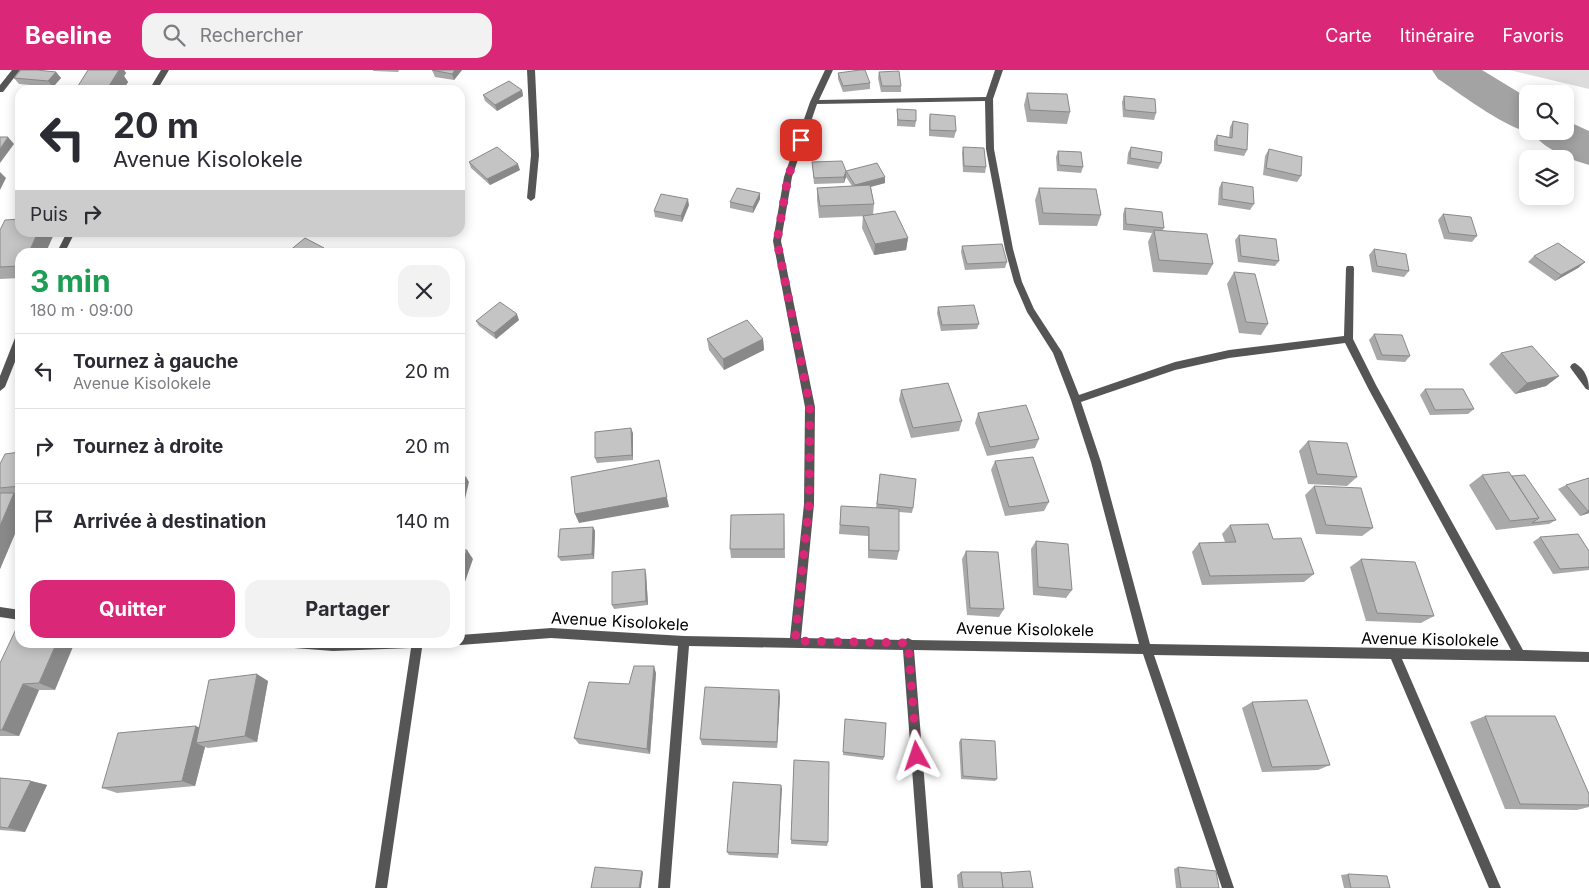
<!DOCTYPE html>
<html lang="fr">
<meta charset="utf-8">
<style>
:root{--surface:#fff;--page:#f2f2f3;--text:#2b2b33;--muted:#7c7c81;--line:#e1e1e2;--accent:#db2777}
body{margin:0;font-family:Inter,sans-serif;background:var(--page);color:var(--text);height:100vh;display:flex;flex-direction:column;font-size:19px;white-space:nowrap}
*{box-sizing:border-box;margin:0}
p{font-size:16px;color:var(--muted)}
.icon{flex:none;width:28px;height:28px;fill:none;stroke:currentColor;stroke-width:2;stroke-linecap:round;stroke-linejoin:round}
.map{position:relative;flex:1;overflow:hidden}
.side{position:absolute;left:15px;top:178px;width:450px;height:400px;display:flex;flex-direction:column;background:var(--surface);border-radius:15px;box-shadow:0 2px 12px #0003}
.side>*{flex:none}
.guide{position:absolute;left:15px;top:15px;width:450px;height:152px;border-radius:15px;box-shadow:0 2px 12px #0003;background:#fff;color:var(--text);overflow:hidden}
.controls{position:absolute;left:1519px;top:15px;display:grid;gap:10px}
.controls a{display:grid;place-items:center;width:55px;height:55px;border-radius:10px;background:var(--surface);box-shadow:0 2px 12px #0003;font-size:25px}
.pin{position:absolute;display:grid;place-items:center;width:42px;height:42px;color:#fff;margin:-21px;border-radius:10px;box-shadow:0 2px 8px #0006}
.me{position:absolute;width:55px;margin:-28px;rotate:355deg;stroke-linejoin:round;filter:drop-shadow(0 0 4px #0008)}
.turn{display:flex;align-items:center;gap:18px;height:105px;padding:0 15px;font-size:22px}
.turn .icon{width:65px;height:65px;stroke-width:2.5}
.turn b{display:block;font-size:35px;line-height:42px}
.then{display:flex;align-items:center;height:48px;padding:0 15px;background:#0003;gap:10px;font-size:19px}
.round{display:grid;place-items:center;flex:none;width:52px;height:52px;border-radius:15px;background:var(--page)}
.overview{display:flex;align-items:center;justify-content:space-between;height:85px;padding:0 15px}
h1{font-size:30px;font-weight:700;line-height:38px;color:#1e9e55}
.button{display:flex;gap:10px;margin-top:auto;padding:10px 15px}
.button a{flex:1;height:58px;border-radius:15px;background:var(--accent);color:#fff;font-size:20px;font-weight:700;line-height:58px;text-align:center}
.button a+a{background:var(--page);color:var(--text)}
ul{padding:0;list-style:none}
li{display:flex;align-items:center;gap:15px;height:75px;padding:0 15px;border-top:1px solid var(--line)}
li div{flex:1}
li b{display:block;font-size:19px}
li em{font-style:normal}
header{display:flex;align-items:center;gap:30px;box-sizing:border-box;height:70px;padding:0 25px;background:var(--accent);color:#fff}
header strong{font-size:24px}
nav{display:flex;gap:28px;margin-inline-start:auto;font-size:18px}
.search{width:350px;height:45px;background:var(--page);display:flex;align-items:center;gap:12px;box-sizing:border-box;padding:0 18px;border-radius:15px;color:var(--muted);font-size:19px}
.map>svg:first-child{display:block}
.green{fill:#dcdcdc}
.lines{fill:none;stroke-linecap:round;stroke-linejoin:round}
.river{fill:#a3a3a3;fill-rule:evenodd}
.street{fill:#555;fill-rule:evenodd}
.wall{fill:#a9a9a9}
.shaded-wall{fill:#898989}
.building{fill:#c4c4c4;stroke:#898989}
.route{stroke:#db2777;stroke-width:9;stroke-dasharray:0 16.2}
.labels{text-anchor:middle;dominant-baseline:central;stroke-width:4;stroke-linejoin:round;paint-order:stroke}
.street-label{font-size:16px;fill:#000;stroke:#fff}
</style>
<header>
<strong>Beeline</strong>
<div class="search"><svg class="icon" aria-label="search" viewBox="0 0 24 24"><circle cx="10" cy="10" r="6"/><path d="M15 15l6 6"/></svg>Rechercher</div>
<nav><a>Carte</a><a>Itinéraire</a><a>Favoris</a></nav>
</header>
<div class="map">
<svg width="1589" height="818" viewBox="0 0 1589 818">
<rect width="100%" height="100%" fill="#fff"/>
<path class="green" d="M1509,0h80v19z"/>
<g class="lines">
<g class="river">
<path d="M1432,0h50l46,28v33h3c-20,2 -74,-40 -93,-52z"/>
<path d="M1565,50l24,11v34c-20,-6 -46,-16 -58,-34h34z"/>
</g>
<g class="street">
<path d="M12,0h8l-17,22h-3v-7z"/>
<path d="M161,0h8l-12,20h-8z"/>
<path d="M527,0h8l4,85 -4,43 -4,3 -4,-3 4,-43z"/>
<path d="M825,0h8l-14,30 167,-3 9,-27h8l-10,29 1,50 19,100 9,33 12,27 28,43 17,43 96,-33 54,-12 115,-14 2,-68 1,-2h6l1,2 -1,71 23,46 147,265 66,2v10l-187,-3 99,229h-12l-98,-229 -237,-4 80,233h-12l-79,-234 -229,-4 19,238h-12l-18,-238 -214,-4 -19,242h-12l20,-242 -127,-8 -91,7 -4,-3h4v-7l91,-7 133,8 106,2 14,-134 1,-97 -32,-166 11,-64 26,-75zM985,31l1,48 19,100 9,33 13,30 26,41 18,47 20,62 48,182 -227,-4 -4,-2 -4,2 -103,-2 13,-134 1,-97 -34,-166 11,-64 25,-73zM1345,273l24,47 142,260 -361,-6 -49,-182 -20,-60 94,-32 54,-12z"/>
<path d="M67,162h8l-10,20h-8z"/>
<path d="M20,265v14l-15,38 -5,4v-15l15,-38z"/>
<path d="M1575,293c10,6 14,16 14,27l-3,-1 -14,-19 -2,-3 2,-3z"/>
<path d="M0,537l20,3v10l-20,-3z"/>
<path d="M276,572h162l-1,4 -15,2 -35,240h-12l36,-240 -78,3 -52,-4 -4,-1z"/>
</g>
</g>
<g class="wall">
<path d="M88,0h36l2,3 -2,3 4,6 -5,8h-42l-3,-4z"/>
<path d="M373,0h26l-1,2 -25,-1z"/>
<path d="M432,0h30l-8,10 -19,-3z"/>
<path d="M56,2l5,6 -8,9 -34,-3 -5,-6z"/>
<path d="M879,2l22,14v6h-20l-3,-14z"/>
<path d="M838,3l32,10v6l-27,3 -5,-13z"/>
<path d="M522,20l1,6 -26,15 -12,-10 -2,-6z"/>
<path d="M1027,23l43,19 -3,12 -40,-2 -3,-17z"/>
<path d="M1124,26l32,17 -2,7 -31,-3 -1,-15z"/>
<path d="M897,39l19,12 -1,6 -18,-1z"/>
<path d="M930,44l26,17 -2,7 -25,-2v-15z"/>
<path d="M1233,51l14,29 -3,6 -30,-5v-10l3,-6 12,2 1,-10z"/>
<path d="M963,77l23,20 -1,6 -22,-1 -1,-19z"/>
<path d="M1131,77l30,16 -3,6 -31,-5 1,-11z"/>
<path d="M1269,79l32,27 -4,6 -34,-7 2,-19z"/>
<path d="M1058,81l25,16 -2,6 -24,-2 -1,-14z"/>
<path d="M469,92l51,8 -30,15 -19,-17z"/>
<path d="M812,92l34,9 39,12 -14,4 3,17 -1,11 35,23 -2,12 -32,5 -12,-27 1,-12h4l-48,2 -2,-18v-12l35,-2 -6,-9 -2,6 -30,1z"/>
<path d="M1222,112l32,22 -4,6 -32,-5 1,-17z"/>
<path d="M1039,118l62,27 -4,11 -58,-1 -4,-25z"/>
<path d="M760,123v6l-7,14 -23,-5v-6z"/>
<path d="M689,135l-7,17 -27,-5 -1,-6z"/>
<path d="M1125,138l39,20 -2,3 51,33 -6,11 -54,-3 -5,-30 4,-9 -29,-3v-16z"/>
<path d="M1443,144l34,22 -5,6 -28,-3 -6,-19z"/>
<path d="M0,160l20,22v26l-20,1z"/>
<path d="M1239,165l40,26 -4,5 -37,-4 -3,-22z"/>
<path d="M962,176l45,16 -2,6 -40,2 -4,-18z"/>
<path d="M1374,179l35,22 -5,6 -32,-5 -3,-17z"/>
<path d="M1534,186l51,6 -7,6 -23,13 -27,-19z"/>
<path d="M1234,202l34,52 -7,11 -22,-2 -12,-49z"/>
<path d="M938,237l41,17 -2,5 -36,2 -4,-18z"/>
<path d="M519,250l-23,19 -17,-13 -3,-5z"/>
<path d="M1374,264l36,22 -5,6 -28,-2 -8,-20z"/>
<path d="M707,269h56l1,11 -40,20 -15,-20z"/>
<path d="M1501,283l58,23 -13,10 -31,8 -26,-30z"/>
<path d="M1425,319l49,20 -6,5 -38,1 -10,-20z"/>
<path d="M901,320l61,31 -3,10 -48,7 -12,-38z"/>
<path d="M978,343l61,26 -4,9 -48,8 -12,-33z"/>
<path d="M633,363v27l-36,3 -2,-5z"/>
<path d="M1308,371l49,36 -10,9 -39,-2 -9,-33z"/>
<path d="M20,382v70l-20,47v-105z"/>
<path d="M995,391l54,41 -5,9 -39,5 -14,-46z"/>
<path d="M880,404l33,34 -1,5 -13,-1v39l-2,9 -29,-2v-22l-29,-2 2,-28 35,2z"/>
<path d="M1482,405l30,1 44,44 -7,4 -53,6 -27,-45z"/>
<path d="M1589,408v35l-9,3 -22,-27 8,-4z"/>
<path d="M1314,416l59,42 -11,8 -46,-2 -11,-39z"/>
<path d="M784,444l1,44h-54l-1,-9z"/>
<path d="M1230,455l43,14 41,35 -10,8 -102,3 -10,-33 7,-9 26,-1 -3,-8z"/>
<path d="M593,457l2,4 -1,28 -33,2 -3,-4z"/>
<path d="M1540,467l49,14v19l-36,4 -20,-32z"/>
<path d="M1036,471l36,49 -6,8 -33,-3 -2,-46z"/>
<path d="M966,481l38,58 -5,8 -32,-2 -5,-56z"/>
<path d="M1361,489l73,57 -13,7 -55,-2 -16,-54z"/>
<path d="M646,503l2,32 -34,4 -2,-4z"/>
<path d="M0,593l55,27h-16l-20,46h-19z"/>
<path d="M656,603l-6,81 -71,-10 -5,-6 55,-54z"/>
<path d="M268,611l-11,61 -49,6 -3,-1 -10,39 -78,7 -15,-5 97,-61z"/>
<path d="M780,626l-3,52 -75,-3 -2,-6z"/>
<path d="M1252,632l78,63 -12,5 -56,2 -20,-64z"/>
<path d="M1485,646l104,78v13l-12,3 -72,-1 -35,-87z"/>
<path d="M845,652l39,35 -1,3 -40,-5z"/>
<path d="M961,669l36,40 -2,2 -34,-2 -2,-37z"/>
<path d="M794,690l34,82 -1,4 -36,-2z"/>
<path d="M0,708l31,3 16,4 -22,47 -25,-2z"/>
<path d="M781,715l-3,73 -49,-3 -2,-3z"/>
<path d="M1178,797l41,21h-43l-2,-19z"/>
<path d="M961,802l40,1 32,15h-75l-1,-13z"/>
<path d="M1348,804l42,14h-46l-3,-13z"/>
</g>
<g class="shaded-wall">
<path d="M111,0h13l2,3 -2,3 4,6 -5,8h-11l-3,-4z"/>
<path d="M455,0h7l-8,10 -2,-6z"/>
<path d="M56,2l5,6 -8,9 -5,-6z"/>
<path d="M522,20l1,6 -26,15 -2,-6z"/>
<path d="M8,67l6,7 -14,19v-14z"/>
<path d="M518,94l2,6 -30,15 -3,-6z"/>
<path d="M846,101v6l-2,6v-6z"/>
<path d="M0,102l6,6 -6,12z"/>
<path d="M885,107v6l-31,8 1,-6z"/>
<path d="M760,123v6l-7,14v-6z"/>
<path d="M688,129l1,6 -7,17 -1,-6z"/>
<path d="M38,162h17l-9,20h-17z"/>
<path d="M908,168l-2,12 -32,5 1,-11z"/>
<path d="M324,178l2,4h-8z"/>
<path d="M1585,192l-7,6 -23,13 6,-6z"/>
<path d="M517,244l2,6 -23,19 -2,-6z"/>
<path d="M763,269l1,11 -40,20 -1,-11z"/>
<path d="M1559,306l-13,10 -31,8 12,-11z"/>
<path d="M631,358l2,5v27l-1,-5z"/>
<path d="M659,390l10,47 -90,16 -4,-9z"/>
<path d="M466,407l3,5 -9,38v-18z"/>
<path d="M14,423l6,3v26l-20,47v-43z"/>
<path d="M1588,441h1v2l-9,3z"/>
<path d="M593,457l2,4 -1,28 -2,-5z"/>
<path d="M467,480l6,9 -13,37v-27z"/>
<path d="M645,499l1,4 2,32 -2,-4z"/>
<path d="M57,572h18l-20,48 -16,-7z"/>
<path d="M654,596l2,7 -6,81 -3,-5z"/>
<path d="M257,604l11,7 -11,61 -12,-6z"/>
<path d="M23,614l16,6 -20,46 -17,-6z"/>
<path d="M779,620l1,6 -3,52v-6z"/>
<path d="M196,656l12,6 -12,11 9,4 -10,39 -13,-5z"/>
<path d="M31,711l16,4 -22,47 -17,-4z"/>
<path d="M781,715l1,4 -4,69v-4z"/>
<path d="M642,801l1,2 -2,15h-2z"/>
</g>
<g class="building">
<path d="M21,0h16l19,2 -8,9 -34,-3z"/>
<path d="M88,0h31l-10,16h-31z"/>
<path d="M432,0h23l-3,4z"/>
<path d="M860,0h5l5,13 -27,3 -5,-13z"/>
<path d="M899,1l2,15h-19l-3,-14z"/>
<path d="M509,11l13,9 -27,15 -12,-10z"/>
<path d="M1027,23l40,1 3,18 -40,-2z"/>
<path d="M1124,26l31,3 1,14 -31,-3z"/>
<path d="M897,39l19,1v11l-18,-1z"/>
<path d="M930,44l25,2 1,15 -26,-1z"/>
<path d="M1233,51l15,3 -1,26 -30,-5v-10l15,3z"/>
<path d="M0,67h8l-8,12z"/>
<path d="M497,77l21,17 -31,15 -18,-17z"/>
<path d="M963,77l21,1 2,19 -22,-1z"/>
<path d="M1131,77l31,5 -1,11 -31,-5z"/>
<path d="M1269,79l33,8 -1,19 -35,-8z"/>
<path d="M1058,81l23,1 2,15 -24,-2z"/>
<path d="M842,91l4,10 -2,6 -30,1 -2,-16z"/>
<path d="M877,93l8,14 -30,8 -9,-14z"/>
<path d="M1222,112l31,5 1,17 -32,-5z"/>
<path d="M870,115l4,19 -54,2 -3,-18z"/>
<path d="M737,118l23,5 -7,14 -23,-5z"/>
<path d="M1039,118l57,1 5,26 -58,-2z"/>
<path d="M661,124l27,5 -7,17 -27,-5z"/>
<path d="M1125,138l37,4 2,16 -38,-4z"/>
<path d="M895,141l13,27 -33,6 -12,-28z"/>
<path d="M1443,144l28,3 6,19 -28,-3z"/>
<path d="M20,149v13h18l-9,20h-9v14l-20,1v-37l5,-10z"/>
<path d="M1154,160l53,4 6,30 -54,-4z"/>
<path d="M1239,165l37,4 3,22 -38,-5z"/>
<path d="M305,168l19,10 -6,4h-30z"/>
<path d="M1558,173l27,19 -24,13 -27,-19z"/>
<path d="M1002,174l5,18 -40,2 -5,-18z"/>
<path d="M1374,179l32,5 3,17 -32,-5z"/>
<path d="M1234,202l21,2 13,50 -22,-2z"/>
<path d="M500,232l17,12 -23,19 -18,-12z"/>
<path d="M974,235l5,19 -37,1 -4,-18z"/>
<path d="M747,250l16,19 -40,20 -16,-20z"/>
<path d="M1374,264l28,1 8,21 -28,-1z"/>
<path d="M1532,276l27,30 -32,7 -26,-30z"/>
<path d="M948,313l14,38 -49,7 -12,-38z"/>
<path d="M1425,319h38l11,20 -39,1z"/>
<path d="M1026,335l13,34 -49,8 -12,-34z"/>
<path d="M631,358l1,27 -37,3v-26z"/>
<path d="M1308,371l39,2 10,34 -40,-3z"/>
<path d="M20,382v34l-20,2v-24l5,-10z"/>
<path d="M1033,387l16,45 -40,5 -14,-46z"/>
<path d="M659,390l8,37 -92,17 -4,-37z"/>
<path d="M1509,402l30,46 -29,3 -28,-46z"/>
<path d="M880,404l36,5 -3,29 -36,-4z"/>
<path d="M1525,405l31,45 -24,3 7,-5 -27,-42z"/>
<path d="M460,407h6l-6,25z"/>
<path d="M1589,408v33h-1l-22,-26z"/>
<path d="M1314,416l47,2 12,40 -47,-3z"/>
<path d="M0,423h14l-14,33z"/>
<path d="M841,436l58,3v42l-30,-1v-23l-29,-2z"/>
<path d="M784,444v35h-54l1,-34z"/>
<path d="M1268,454l5,15 28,-1 13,36 -104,2 -11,-33 37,-1 -6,-17z"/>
<path d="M593,457l-1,27 -34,3 2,-28z"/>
<path d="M1578,464l11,17v16l-29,2 -20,-32z"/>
<path d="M1036,471l32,3 4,46 -34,-3z"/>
<path d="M460,480h7l-7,19z"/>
<path d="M966,481l32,1 6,57 -34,-1z"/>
<path d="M1361,489l54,3 19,54 -57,-3z"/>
<path d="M645,499l1,32 -34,4v-33z"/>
<path d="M17,557h3v15h37l-18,41 -16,1 -21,46h-2v-67z"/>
<path d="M634,596h20l-7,83 -73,-11 15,-56 40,2z"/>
<path d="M257,604l-12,62 -49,7 13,-63z"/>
<path d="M705,617l74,3 -2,52 -77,-3z"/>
<path d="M1307,630l23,65 -58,2 -20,-65z"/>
<path d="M1485,646h70l34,78v11l-69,-1z"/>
<path d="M845,649l41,4 -2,34 -41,-5z"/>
<path d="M196,656l-14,55 -80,7 16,-55z"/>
<path d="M961,669l34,2 2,38 -34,-3z"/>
<path d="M794,690l35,2 -1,80 -37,-2z"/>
<path d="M0,708l31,3 -23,47 -8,-1z"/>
<path d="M733,712l48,3 -3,69 -51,-2z"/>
<path d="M595,797l47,4 -3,17h-48z"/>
<path d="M1178,797l38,4 3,17h-38z"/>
<path d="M1030,801l3,17h-30l-2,-15z"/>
<path d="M961,802h40l2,16h-40z"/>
<path d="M1348,804l39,2 3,12h-39z"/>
</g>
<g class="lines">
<path class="route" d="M801,70l-13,37 -11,64 33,166 -1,97 -14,137 113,2 9,113"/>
</g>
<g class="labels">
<g class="street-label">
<text transform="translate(620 551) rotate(3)">Avenue Kisolokele</text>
<text transform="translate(1025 559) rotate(1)">Avenue Kisolokele</text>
<text transform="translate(1430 569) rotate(1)">Avenue Kisolokele</text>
</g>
</g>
</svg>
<div class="controls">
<a><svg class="icon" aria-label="search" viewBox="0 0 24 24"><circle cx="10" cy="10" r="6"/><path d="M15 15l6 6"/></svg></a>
<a><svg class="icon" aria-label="layers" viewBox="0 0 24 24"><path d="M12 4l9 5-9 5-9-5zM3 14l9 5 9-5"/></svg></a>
</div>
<div class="pin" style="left:801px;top:70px;background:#d93025"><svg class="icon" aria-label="arrive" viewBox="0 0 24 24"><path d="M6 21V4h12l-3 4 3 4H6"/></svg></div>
<svg class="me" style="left:917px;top:686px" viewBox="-20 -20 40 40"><path d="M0-17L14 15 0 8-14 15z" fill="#db2777" stroke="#fff" stroke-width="4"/></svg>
<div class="guide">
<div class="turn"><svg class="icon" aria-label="left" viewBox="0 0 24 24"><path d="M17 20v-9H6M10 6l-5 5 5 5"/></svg><div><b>20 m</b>Avenue Kisolokele</div></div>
<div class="then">Puis<svg class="icon" aria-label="right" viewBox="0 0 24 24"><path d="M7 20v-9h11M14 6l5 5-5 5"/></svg></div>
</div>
<section class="side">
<div class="overview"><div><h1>3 min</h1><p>180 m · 09:00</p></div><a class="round"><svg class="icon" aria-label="close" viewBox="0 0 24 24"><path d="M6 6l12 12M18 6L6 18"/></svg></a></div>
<ul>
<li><svg class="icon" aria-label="left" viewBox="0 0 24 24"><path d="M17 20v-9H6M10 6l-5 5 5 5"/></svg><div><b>Tournez à gauche</b><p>Avenue Kisolokele</p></div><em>20 m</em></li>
<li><svg class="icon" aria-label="right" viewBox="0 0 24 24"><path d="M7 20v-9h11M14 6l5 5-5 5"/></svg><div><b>Tournez à droite</b></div><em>20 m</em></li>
<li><svg class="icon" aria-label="arrive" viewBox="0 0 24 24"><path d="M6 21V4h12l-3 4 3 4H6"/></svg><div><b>Arrivée à destination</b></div><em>140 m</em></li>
</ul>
<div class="button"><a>Quitter</a><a>Partager</a></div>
</section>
</div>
